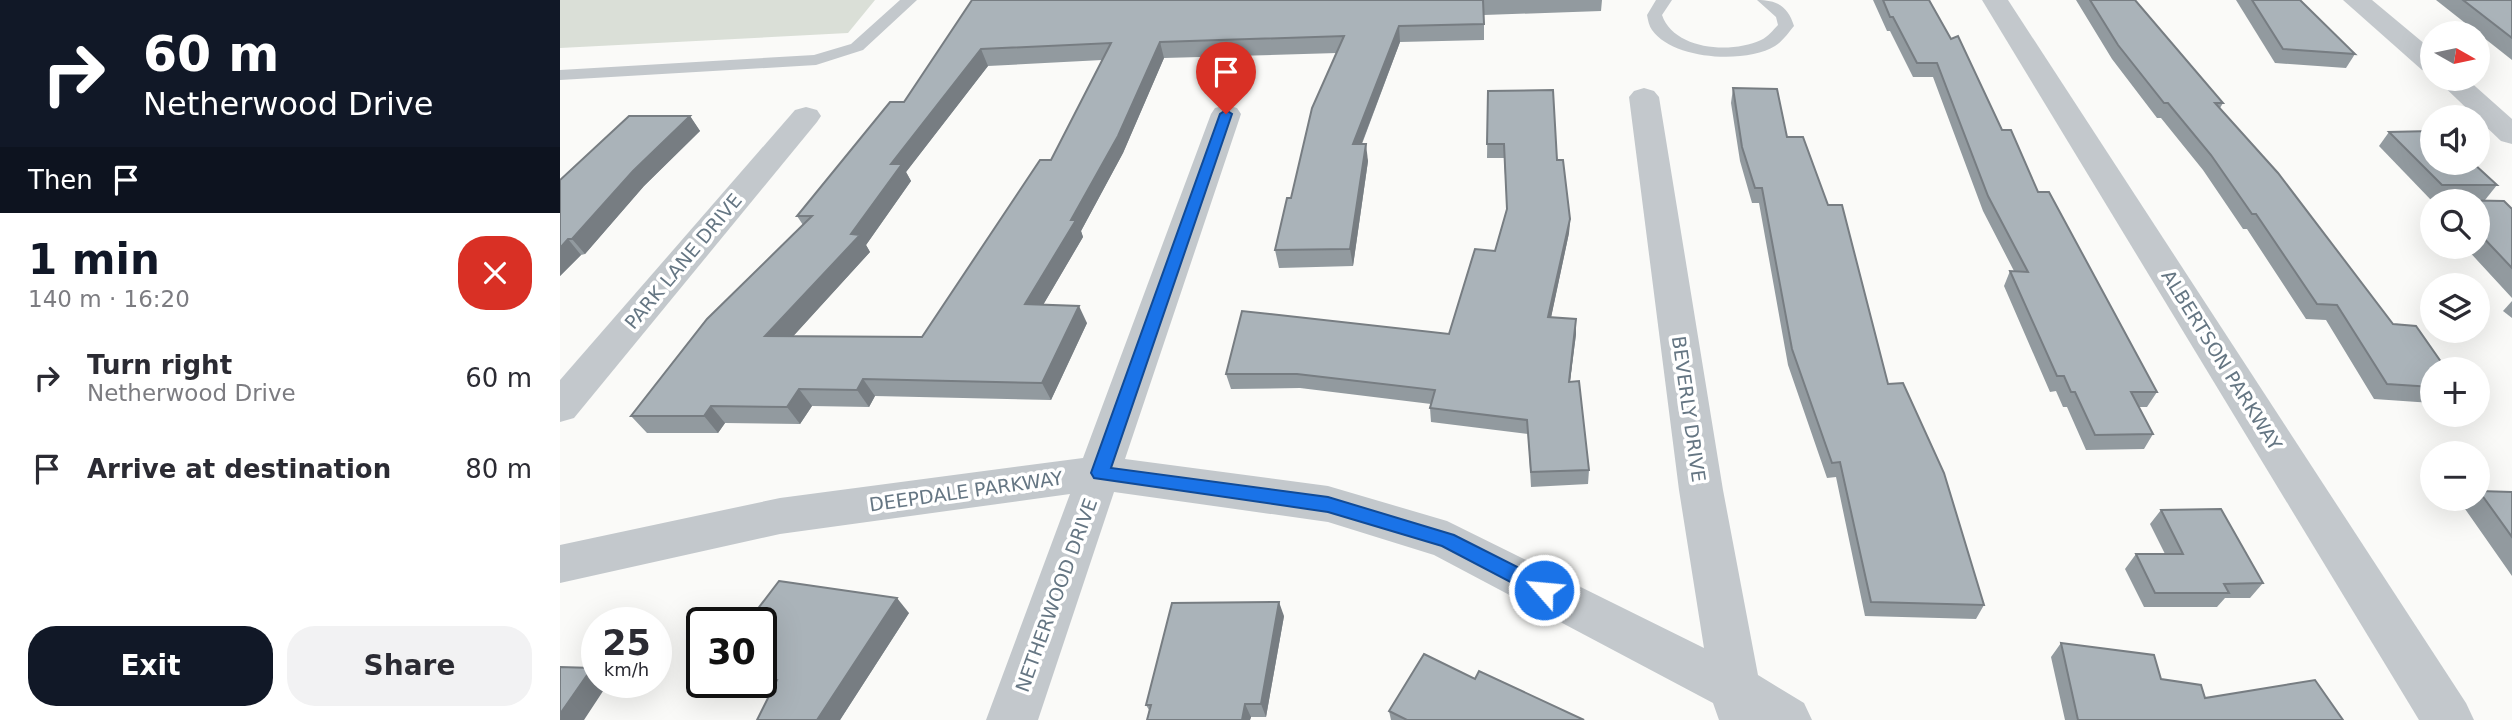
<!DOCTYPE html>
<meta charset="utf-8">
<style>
:root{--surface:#fff;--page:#f2f2f3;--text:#2b2b33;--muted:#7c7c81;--accent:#111827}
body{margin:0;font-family:"DejaVu Sans",sans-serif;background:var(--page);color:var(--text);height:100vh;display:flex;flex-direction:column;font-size:26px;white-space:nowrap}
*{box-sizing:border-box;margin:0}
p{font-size:23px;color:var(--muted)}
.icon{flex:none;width:38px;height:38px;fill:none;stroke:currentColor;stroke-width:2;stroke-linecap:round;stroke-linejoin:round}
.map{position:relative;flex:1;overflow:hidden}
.sheet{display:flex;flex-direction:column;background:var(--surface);width:560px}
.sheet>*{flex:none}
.top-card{background:#111827;color:#fff;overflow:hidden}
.needle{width:46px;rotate:99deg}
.controls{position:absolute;left:1860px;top:21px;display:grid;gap:14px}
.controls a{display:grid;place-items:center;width:70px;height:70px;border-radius:50%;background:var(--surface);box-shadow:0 7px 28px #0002;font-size:35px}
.speed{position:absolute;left:21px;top:607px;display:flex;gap:14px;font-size:35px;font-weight:700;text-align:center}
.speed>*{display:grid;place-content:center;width:91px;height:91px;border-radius:50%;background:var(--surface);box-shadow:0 7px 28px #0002;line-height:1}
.speed small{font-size:18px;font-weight:400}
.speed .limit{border:4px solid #111;border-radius:10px;background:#fff;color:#111}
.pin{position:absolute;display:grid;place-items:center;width:60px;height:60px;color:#fff;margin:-72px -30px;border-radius:50% 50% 50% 0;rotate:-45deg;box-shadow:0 0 7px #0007}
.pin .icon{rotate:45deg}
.me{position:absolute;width:77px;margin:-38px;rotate:297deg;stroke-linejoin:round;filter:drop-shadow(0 0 5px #0008)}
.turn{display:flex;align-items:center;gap:24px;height:147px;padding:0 28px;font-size:32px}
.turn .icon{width:91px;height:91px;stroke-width:2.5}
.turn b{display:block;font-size:49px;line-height:60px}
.then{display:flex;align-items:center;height:66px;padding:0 28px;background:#0003;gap:14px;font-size:26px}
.round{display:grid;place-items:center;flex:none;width:74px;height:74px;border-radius:28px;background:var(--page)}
.headline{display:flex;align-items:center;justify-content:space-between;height:119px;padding:0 28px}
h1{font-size:42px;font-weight:600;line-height:52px;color:var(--accent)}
.action{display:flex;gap:14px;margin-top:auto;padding:14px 28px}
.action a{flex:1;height:80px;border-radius:28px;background:var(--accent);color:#fff;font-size:28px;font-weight:600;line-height:80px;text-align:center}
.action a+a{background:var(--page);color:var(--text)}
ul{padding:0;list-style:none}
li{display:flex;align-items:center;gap:21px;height:91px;padding:0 28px}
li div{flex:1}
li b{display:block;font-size:26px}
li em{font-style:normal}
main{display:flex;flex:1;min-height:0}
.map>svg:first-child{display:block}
.green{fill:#dadfd7}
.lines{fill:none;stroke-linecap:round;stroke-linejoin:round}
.lane{fill:#c3c8cc;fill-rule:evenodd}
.street{fill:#c3c8cc;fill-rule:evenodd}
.wall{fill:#929a9f;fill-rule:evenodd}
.shaded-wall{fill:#777d82}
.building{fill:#aab3b9;stroke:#777d82;stroke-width:2;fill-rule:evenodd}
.route{fill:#1a73e8;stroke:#114b97;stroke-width:2}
.labels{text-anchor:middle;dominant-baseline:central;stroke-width:7;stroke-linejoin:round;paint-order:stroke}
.street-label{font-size:19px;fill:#657683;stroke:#fff}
</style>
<main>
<section class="sheet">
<div class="top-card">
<div class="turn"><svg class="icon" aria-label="right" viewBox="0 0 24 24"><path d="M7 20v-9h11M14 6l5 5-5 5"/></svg><div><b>60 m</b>Netherwood Drive</div></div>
<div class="then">Then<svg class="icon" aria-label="arrive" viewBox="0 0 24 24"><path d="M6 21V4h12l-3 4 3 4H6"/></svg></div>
</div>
<div class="headline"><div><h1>1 min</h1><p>140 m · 16:20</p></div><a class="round" style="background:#d93025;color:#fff"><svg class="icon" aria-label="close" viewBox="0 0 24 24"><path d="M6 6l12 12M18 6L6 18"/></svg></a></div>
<ul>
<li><svg class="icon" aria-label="right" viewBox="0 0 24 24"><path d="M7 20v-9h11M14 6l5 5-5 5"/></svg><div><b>Turn right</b><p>Netherwood Drive</p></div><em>60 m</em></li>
<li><svg class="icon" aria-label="arrive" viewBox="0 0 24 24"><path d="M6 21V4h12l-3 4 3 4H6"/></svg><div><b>Arrive at destination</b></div><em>80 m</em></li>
</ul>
<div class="action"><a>Exit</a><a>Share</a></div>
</section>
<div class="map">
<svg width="1952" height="720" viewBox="0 0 1952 720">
<rect width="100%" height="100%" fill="#fafaf8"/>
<path class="green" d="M0,0h315l-27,33 -288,15z"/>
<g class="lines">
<g class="lane">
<path d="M340,0h17l-54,50 -47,15 -256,15v-10l254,-15 37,-11z"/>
<path d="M1096,0h16l-10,15c12,35 69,39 99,25 7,-3 12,-10 17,-15l-2,-8 -19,-17c20,0 31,6 37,26 -5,6 -12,16 -19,20 -29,18 -102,14 -123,-16 -3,-4 -4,-10 -5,-15z"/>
</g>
<g class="street">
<path d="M1422,0h26l458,703 8,17h-55z"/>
<path d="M1783,0h29l60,50v22l-10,-2z"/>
<path d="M1876,79h31l45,40v25l-11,-3z"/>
<path d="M1084,88l10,3 5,6 64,393 35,185 46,28 8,17h-93l-6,-17 -279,-148 -106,-33 -214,-30 -76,228h-52l84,-226 -290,40 -220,49v-38l220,-47 303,-40 128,-344 4,-6 11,-3 11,3 4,6 -116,345 203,27 119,35 257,127 -25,-158 -50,-393 5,-6z"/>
<path d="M246,107l11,3 4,6 -4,6 -243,296 -14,4v-42l235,-270z"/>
</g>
</g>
<g class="wall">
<path d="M412,0h630l-1,11 -117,4v25l-84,2 -38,102 6,17 -15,105 -74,2 -4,-18 16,-52 46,-145 -173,5 -41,95 -42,78 2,6 -40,68 44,18 -36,77 -176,-4 -6,11 -57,-1 -12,18 -75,-1 -7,10h-71l-16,-17 172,-191 -6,-9 107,-114zM542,60l-51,100 -129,177 -129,-1 77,-84 -4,-7 45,-64 -5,-9 82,-106z"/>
<path d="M1313,0h56l109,192 119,200 -10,15h-8l14,27 -9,15 -58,1 -19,-43h-4l-7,-16 -6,1 -46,-106 6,-15h4l-31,-60 -50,-134h-20l-23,-46h-3z"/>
<path d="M1516,0h59l88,103 -3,5 173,216 39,45v34l-58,-4 -48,-79 -20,-1 -59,-90h-4l-40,-59 -42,-52h-4l-45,-59z"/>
<path d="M1676,0h64l55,54 -9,14 -71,-5z"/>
<path d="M1876,0h76v60z"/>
<path d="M1173,88l54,49 101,247 96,221 -8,14 -111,-3 -29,-139 -9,1 -39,-113 -29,-162h-7l-12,-42 -9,-58z"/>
<path d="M928,91l69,69 13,59 -1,14 -18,84 25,17 -6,48 19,88 -1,14 -57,3 -3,-53 -97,-12 -1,-14 1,-4 -131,-16 -69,1 -5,-15 223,-40 46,-83 12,-41 -3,-52h-17z"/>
<path d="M130,116l10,15 -56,55 -59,68 -4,1 -21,21v-96z"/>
<path d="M1829,132l108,53 -12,15h-54l-52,-54z"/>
<path d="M1888,200l56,1 8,8v89l-47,-51h13v-46h-31z"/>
<path d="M1952,301v17l-9,-7z"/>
<path d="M1919,491l33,1v84l-49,-70 8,-7h7z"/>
<path d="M1601,510l102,73 -13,15h-25l-8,9h-73l-19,-38 11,-15h29l-15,-30z"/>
<path d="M349,613l-69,107h-83l15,-29 -46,-9h35v-59z"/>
<path d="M724,616l-18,101h-15l-1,3h-103l2,-10 -3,-5z"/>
<path d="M1501,643l144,55 138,22h-278l-14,-63z"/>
<path d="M915,679l109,41h-193l-2,-9z"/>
</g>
<g class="shaded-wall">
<path d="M839,26l1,16 -45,119 -2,-17z"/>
<path d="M600,42l4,16 -41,95 -42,78 2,6 -50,85 -8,-18 46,-84z"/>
<path d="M421,49l7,17 -82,106 5,9 -45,64 4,7 -92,101 -13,-17 86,-102 40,-70z"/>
<path d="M130,116l10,15 -56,55 -59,68 -13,-15 61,-68z"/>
<path d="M806,144l2,17 -15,105 -3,-17z"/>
<path d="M1010,219l-1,14 -21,99v-15z"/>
<path d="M8,239l13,16 -21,21v-28z"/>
<path d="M519,306l8,17 -36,77 -9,-17z"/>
<path d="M1016,319v15l-8,62 1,-14z"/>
<path d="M303,379l12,17 -6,11 -12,-17z"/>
<path d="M239,389l13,17 -12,18 -13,-17z"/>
<path d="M151,406l14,17 -7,10 -14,-17z"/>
<path d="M337,598l12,15 -69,107h-23z"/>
<path d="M719,602l5,14 -18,101 -5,-13z"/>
<path d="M32,668l5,3v11h12l-25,38h-24v-6z"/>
<path d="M685,704l6,13 -1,3h-8z"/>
</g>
<g class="building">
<path d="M412,0h511l1,24 -85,2 -46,118h13l-16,105 -75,1 12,-52h4l21,-90 32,-72 -184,6 -42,94 -47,84h5l-51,84 54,2 -37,77 -179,-4 -6,11 -58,-1 -12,18 -76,-1 -7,10h-73l76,-97 105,-103h-15l93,-114h14zM551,43l-60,117h-11l-118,177 -157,-1 95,-101 -9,-1 51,-70h-11l90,-115z"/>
<path d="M1323,0h46l22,39 7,-3 44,94h9l27,62h11l108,200h-26l22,42 -58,1 -20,-43h-4l-7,-16h-7l-47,-105 18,1 -40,-76 -51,-133h-20l-24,-46h-3z"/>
<path d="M1530,0h45l88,103h-8l63,70 115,151 23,2 30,43h-14v18l-45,-3 -50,-79 -20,-1 -61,-90h-4l-41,-59 -43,-52h-4l-46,-58z"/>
<path d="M1692,0h48l55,54 -72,-5z"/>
<path d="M1903,0h49v38z"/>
<path d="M1173,88l44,1 10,48h16l25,68h14l46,179 15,-1 41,90 40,132 -113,-3 -31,-140 -8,1 -40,-114 -30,-161h-7l-13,-41z"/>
<path d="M993,90l4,70h6l7,59 -22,98 28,2 -7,63 10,-1 10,89 -58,2 -4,-52 -97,-12 5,-18 -138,-16h-71l16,-63 207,23 26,-85 20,2 12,-42 -3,-65h-17l1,-53z"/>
<path d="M69,116h61l-57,55 -61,68h-4l-8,9v-68z"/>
<path d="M1872,131v32h41l24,22h-55l-53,-53z"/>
<path d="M1888,200l56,1 8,8v59l-34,-36v-31z"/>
<path d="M1919,491l33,1v45z"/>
<path d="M1661,509l42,74 -39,1 5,9h-74l-19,-39h47l-22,-44z"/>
<path d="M219,581l118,17 -80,122h-60l20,-40 -16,-2v-55h-14z"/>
<path d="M719,602l-18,102h-16l-3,16h-95l4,-15h-5l26,-102z"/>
<path d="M1501,643l93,12 7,24 40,6 4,13 110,-18 28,40h-265z"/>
<path d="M864,654l51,25 4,-8 105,49h-177l-18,-9z"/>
<path d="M0,667l32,1 -32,46z"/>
</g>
<path class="route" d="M666,110l6,4 -121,354 217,29 126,38 97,49 2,6 -2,6 -7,2 -7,-2 -95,-50 -114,-34 -234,-34 -3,-5 129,-359z"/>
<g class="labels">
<g class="street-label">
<text transform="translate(123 261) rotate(-50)">PARK LANE DRIVE</text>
<text transform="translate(1662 360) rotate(58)">ALBERTSON PARKWAY</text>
<text transform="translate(1129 409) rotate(82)">BEVERLY DRIVE</text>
<text transform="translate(406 491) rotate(-8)">DEEPDALE PARKWAY</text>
<text transform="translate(496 595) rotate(-70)">NETHERWOOD DRIVE</text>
</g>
</g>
</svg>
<div class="controls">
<a><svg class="needle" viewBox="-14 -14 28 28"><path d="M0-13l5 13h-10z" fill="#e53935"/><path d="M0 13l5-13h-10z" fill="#7c7c81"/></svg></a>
<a><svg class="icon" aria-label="sound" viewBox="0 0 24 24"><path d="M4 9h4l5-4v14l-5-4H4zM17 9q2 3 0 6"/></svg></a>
<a><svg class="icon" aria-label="search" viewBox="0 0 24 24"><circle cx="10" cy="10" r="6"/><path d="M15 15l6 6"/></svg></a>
<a><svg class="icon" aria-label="layers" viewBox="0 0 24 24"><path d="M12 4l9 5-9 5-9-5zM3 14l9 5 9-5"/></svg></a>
<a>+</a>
<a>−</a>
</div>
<div class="speed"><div>25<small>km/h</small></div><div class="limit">30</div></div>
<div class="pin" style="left:666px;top:114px;background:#d93025"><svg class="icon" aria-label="arrive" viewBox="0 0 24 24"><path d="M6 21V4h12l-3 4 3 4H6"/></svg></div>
<svg class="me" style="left:984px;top:590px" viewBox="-20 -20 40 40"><circle r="17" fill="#1a73e8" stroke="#fff" stroke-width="3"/><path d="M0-11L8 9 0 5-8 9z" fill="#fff"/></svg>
</div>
</main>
